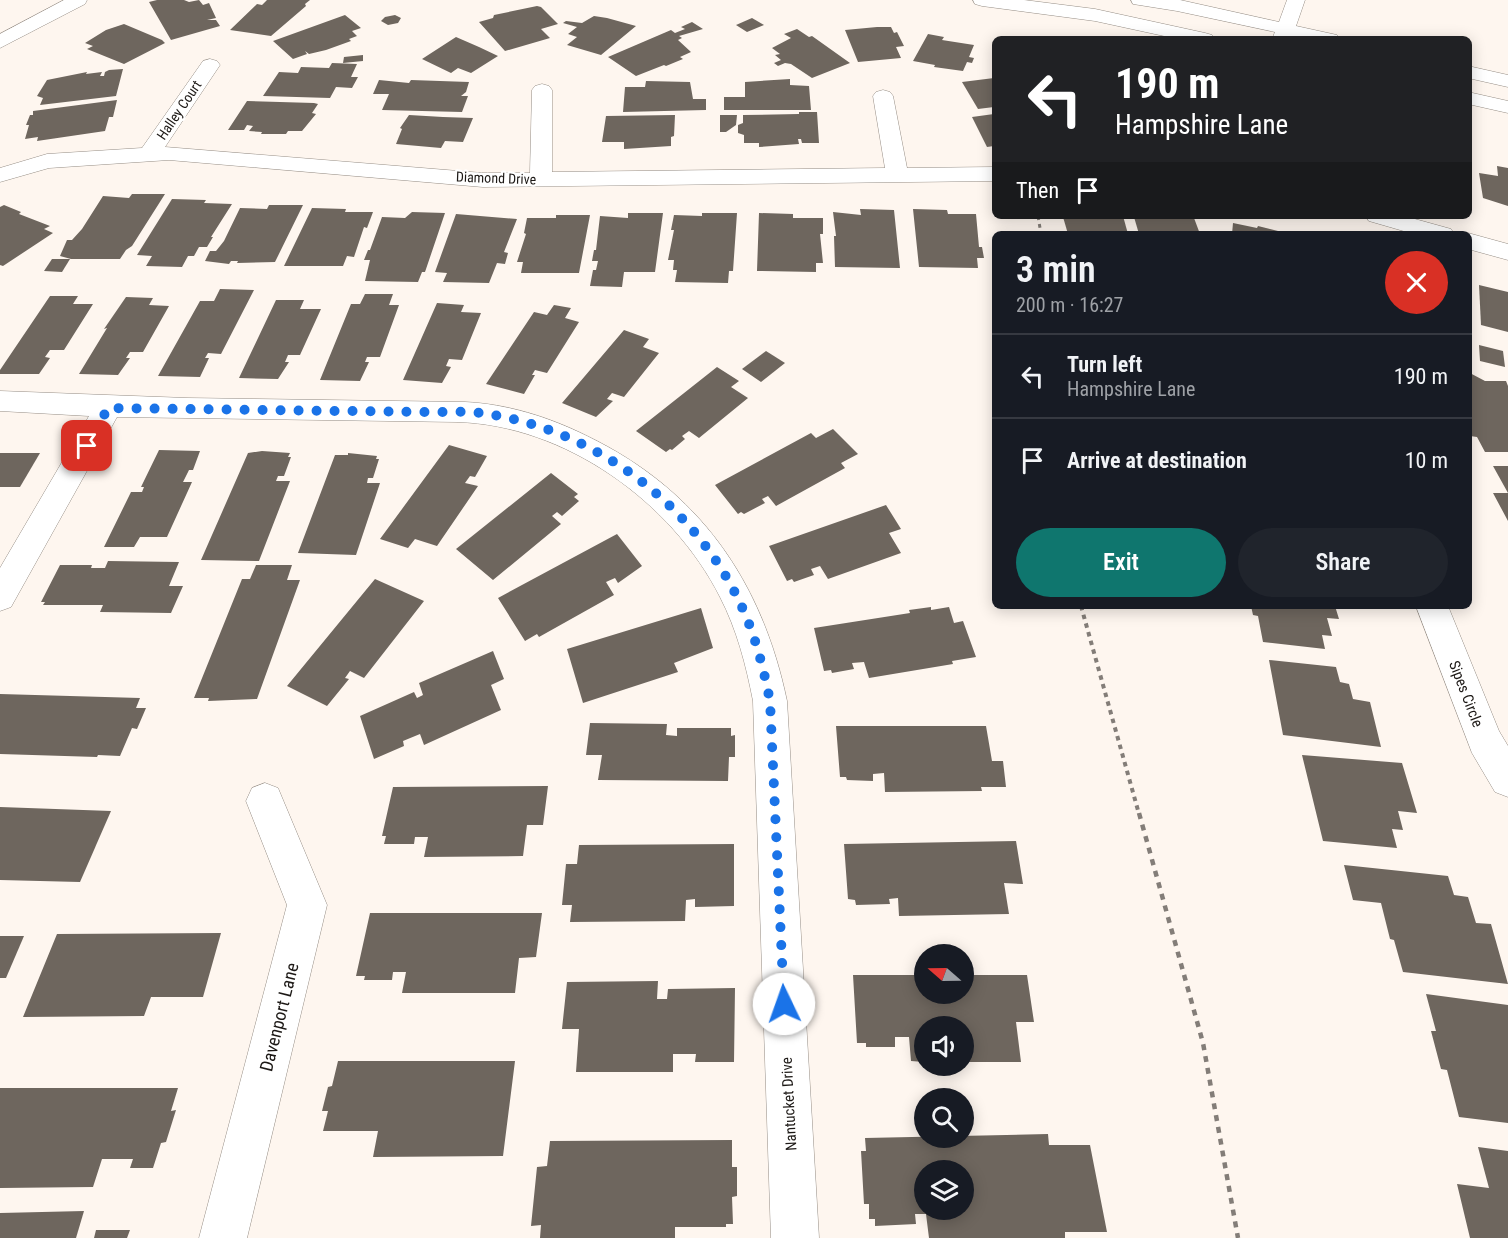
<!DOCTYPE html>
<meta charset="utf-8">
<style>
:root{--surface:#171b24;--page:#20242c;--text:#f1f3f6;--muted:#9ea1a6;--line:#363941;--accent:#0f766e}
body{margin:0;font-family:"Roboto Condensed",sans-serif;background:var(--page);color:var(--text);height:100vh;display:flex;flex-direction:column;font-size:22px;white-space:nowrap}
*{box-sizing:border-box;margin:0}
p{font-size:20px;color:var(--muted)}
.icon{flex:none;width:33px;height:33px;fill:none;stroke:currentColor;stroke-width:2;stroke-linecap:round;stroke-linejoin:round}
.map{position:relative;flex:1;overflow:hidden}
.drawer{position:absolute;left:992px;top:231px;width:480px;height:378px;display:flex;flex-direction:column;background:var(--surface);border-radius:9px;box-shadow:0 3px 15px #0003}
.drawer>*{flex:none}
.guide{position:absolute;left:992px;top:36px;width:480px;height:183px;border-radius:9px;box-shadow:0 3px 15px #0003;background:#202124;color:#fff;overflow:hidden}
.needle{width:39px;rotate:290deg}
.controls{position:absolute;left:914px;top:944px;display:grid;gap:12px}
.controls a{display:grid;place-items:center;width:60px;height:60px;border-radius:50%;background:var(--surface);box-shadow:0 3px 15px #0003;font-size:30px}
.pin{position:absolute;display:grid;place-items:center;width:51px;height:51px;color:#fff;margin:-26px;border-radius:12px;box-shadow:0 3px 9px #0006}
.me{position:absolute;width:66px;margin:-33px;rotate:357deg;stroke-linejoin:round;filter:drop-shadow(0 0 4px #0008)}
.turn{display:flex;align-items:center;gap:21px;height:126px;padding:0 24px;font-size:27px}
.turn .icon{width:78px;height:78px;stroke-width:2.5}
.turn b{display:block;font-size:42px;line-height:51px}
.then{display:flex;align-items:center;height:57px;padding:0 24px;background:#0003;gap:12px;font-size:22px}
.round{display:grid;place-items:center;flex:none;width:63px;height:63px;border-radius:32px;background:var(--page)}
.headline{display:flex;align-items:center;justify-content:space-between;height:102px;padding:0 24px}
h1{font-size:36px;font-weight:600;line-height:45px}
.cta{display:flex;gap:12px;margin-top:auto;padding:12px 24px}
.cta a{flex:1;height:69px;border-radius:36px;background:var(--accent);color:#fff;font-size:24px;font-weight:600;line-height:69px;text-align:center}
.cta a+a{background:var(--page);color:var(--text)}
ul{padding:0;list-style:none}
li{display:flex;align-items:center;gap:18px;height:84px;padding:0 24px;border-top:2px solid var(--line)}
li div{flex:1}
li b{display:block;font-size:22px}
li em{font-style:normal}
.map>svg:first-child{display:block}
.building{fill:#6e665e;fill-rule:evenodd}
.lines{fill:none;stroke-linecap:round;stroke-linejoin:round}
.street-casing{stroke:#968e86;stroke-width:1}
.secondary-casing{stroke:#968e86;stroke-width:1}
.path-far2{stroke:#837d78;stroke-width:3;stroke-dasharray:4 4;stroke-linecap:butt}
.path-far1{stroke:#837d78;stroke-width:4;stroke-dasharray:4.5 4.5;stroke-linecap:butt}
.path{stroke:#837d78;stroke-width:4.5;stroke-dasharray:6 6;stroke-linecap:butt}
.street{fill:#fff;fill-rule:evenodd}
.secondary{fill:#fff;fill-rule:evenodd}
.route{stroke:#1a73e8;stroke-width:10;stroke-dasharray:0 18}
.labels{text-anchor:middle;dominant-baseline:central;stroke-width:4.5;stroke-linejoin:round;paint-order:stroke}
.far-street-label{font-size:14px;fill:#1d1916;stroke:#fff}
.street-label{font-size:15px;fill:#1d1916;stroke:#fff}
.near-street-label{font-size:18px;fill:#1d1916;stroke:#fff}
</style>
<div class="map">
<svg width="1508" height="1238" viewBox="0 0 1508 1238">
<rect width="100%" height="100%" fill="#fef6ef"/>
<g class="building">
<path d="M157,0h27l5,2 10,-2 4,5 6,-2 7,15 -9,2h9l4,6 -49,14 -22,-38z"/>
<path d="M267,0h43l-5,4 1,2 -35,30 -41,-6 27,-26 5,1z"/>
<path d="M537,6l4,1 17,17 -17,5 9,9 -45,13 -26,-29 14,-4 1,-3z"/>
<path d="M345,15l16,13 -9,3 5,5 -8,3 2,2 -25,9 -17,4 -4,-3 2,3 -14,5 -20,-18z"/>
<path d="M395,15l6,3 -3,5 -10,2 -7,-4 4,-4z"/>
<path d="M594,16l13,2 29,8 -35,29 -34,-10 10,-8 -9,-3 9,-7 -14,-4 3,-2 16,2z"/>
<path d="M752,18l12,7 -17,7 -11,-7z"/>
<path d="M692,22l11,7 -24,7 3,2 -4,2 13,12 -11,5 3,2 -17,7 -2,-1 -28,11 -28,-19 63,-27 4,3 10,-4 -4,-2z"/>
<path d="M124,24l38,16 3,3 -41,21 -37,-15 6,-3 -8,-3 21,-13z"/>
<path d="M877,27h14l3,6 3,-1 7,14 -8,1 5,11 -43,4 -13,-32z"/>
<path d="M797,29l12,8 3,-1 38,27 -38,15 -21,-14 -6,-1 -7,3 -4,-3 7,-3 -6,-5 5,-1 -8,-6 19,-10 -7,-4z"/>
<path d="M928,34l16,3 -2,3 32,5 -5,12 5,1 -2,5 -5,-1 -4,9 -29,-4 1,-2 -22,-4z"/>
<path d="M456,37l23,10 19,9 -27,17 -13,-5 -7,5 -29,-14z"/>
<path d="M363,55v6l-20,2 1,-6z"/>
<path d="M332,63l25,1 -6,13h7l-6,11 -16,-1 -6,11 -67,-2 16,-24 19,1 3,-6 28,1z"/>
<path d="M123,69l-7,27 -76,9 3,-7 -6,-2 10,-16 40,-8 -1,2 16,-2 -2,4h4l1,-4 4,-2z"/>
<path d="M994,78v29l-16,2 -16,-27z"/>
<path d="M790,79v6l19,1 2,24h-87v-13h21v-15z"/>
<path d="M379,80l30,3 2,-3 58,2 -3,10 -5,4h7l-6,16 -80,-2 7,-16h-16z"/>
<path d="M646,81l44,1 3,17h13v11l-83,2 2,-25h20z"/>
<path d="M117,100l-4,17h-4l-4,14 -68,10 1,-4 -13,2 4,-14h-3l4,-10h3v-4z"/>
<path d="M247,101l67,2 4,1 -6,9 4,1 -14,17h-14l-2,3h-25l1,-2 -13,-1 4,-5 -6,-1 -3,5h-16z"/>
<path d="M799,112h18l2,31h-17l-1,-4h-3l1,5 -40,3v-4h-15v-8l-6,-2v-8l5,-2v-8l56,-1z"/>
<path d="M994,114v32l-7,1 -15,-30z"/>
<path d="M409,115l34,2 30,1 -10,24 -18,-1 -4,7 -45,-4 6,-15 -2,-1z"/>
<path d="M675,115l-1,21 -3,1v9l-47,3v-7h-22l4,-26z"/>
<path d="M720,115h17l-1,10 -10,7h-6z"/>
<path d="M1497,166l11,2v38l-25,-8 -4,-25 19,3z"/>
<path d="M132,194h33l-33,52 -6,4 -6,9h-49l-11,-3 7,-16h5l10,-11 21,-33 26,2z"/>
<path d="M172,199l34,1 -2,3 28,1 -21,33h2l-6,10h-8l-5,9h-6l-6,11 -36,-1 6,-10 -15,-1z"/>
<path d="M4,205l17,7 -2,2 31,12 -6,3 9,4 -50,33 -3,-1v-58z"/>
<path d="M269,205h34l-28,57 -38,1 1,-2h-7l-2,3 -24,-3 5,-10h6l8,-10 16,-33 27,1z"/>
<path d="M312,208l34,1 -1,3h28l-6,16 -3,-1 -10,30 -7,-1 -4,10h-59z"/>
<path d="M860,209l34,1 6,58 -65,-1 -1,-31h2l-3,-24 28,3z"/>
<path d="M913,209l34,1 1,4h28l3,33h3l2,11h-7l1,10 -59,-1z"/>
<path d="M412,212l33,1 -20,59h-3l-4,10 -53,-1 5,-21h-6l4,-10h2l12,-33 23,1z"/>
<path d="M628,213h35l-8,59h-31l-2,15 -32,-1 3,-16h3l2,-9h-6l2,-11h2l4,-34 28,2z"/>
<path d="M702,213h35l-4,58h-4l-1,12 -53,-1 2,-12h-4l1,-10h-6l6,-30h-3l3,-15 28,1z"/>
<path d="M759,213l34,1v4h30v16h-3l3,29h-7v9l-59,-1z"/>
<path d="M456,214l61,5 -13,33 4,1 -3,11 -8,-1 -8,20 -46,-1 4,-9 -12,-1z"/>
<path d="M556,215h34l-11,58h-58l2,-11h-6l9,-28 -2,-1 3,-15h29z"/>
<path d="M1086,216h37l5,18h-60l-5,-17z"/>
<path d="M1160,216l34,2 6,16h-61l-5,-17z"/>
<path d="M1233,223l24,5 1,-2 32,8h-58z"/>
<path d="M52,259h18l-8,13 -18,-1z"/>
<path d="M1479,285l29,7v40l-27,-7z"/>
<path d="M220,289l34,1 -33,64 -13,-1 -3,5h4l-9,19 -42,-1 42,-75h14z"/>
<path d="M365,294h28l-4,11h10l-19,52h-13l-2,5h4l-9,19 -40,-1 31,-76h9z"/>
<path d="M50,296h28l-5,8h20l-29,46h-14l-5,7 5,1 -11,16h-39v-4z"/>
<path d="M126,297l27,1 -4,7 20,1 -26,46h-13l-4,6h4l-12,17 -39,-1 28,-46 -3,1z"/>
<path d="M276,300h28l-4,9h21l-21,46h-12l-3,7h4l-11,17 -39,-1z"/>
<path d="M437,303l27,2 -3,7 20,1 -19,47 -13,-1 -3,7 5,1 -9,16 -39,-3z"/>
<path d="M554,305l17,3 -6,10 14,4 -32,51 -12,-3 -3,5h3l-11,19 -38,-10 48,-72 13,3z"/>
<path d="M624,330l25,9 -6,8 16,6 -35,44 -12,-4 -5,6 6,2 -17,16 -34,-14z"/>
<path d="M1479,345l24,6 2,16 -25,-6z"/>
<path d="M766,351l19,12 -24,19 -19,-13z"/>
<path d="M717,367l22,14 -8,6 17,11 -49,40 -10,-7 -7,5 3,3 -13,11 -2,-1 -4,3 -30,-21z"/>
<path d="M1468,372l17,9h21l2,5v66h-23l-8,-15 -7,-1 -2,-3z"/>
<path d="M833,429l25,25 -17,9 4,5 -69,38 -8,-10 -6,3 3,4 -21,11 -3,-2 -3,2 -23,-29 96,-52 5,5z"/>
<path d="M449,445l38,11 -12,21 -5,-1 -5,7 13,3 -41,60 -22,-7 -7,9 -28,-9z"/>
<path d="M159,450l41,1 -7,19h-4l-6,12h9l-25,55h-27l-6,10h-30l27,-55h11l2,-5h-3z"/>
<path d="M262,451l28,2 -2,4h3l-7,19h-6l-2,5h14l-31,80 -58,-1 47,-107z"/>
<path d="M0,453h40l-20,34h-20z"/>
<path d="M348,453l29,3 -1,3h3l-6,19h-5l-1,5h13l-24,72 -58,-2 37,-98h13z"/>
<path d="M1493,466h15v55l-15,-28h15z"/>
<path d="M551,473l27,21 -4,3 5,4 -17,15 -5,-4 -5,4 9,8 -68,56 -37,-31z"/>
<path d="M886,505l15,24 -12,4 12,20 -73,26 -8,-13 -9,3 3,6 -20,7 -2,-3 -5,2 -18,-35z"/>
<path d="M617,534l25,32 -24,17 -3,-5 -9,4 8,13 -75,42 -2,-3 -12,7 -27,-43z"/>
<path d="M108,561l71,1 -10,24h14l-12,27 -71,-1 3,-7h-60l2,-3h-4l19,-37h32l-1,3h14z"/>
<path d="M256,565h36l-5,15h13l-43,119 -49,2 1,-3h-15l48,-119h8z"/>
<path d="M375,579l49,22 -60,77 -14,-7 -5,7 4,1 -22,27 -40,-20z"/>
<path d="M1251,606h84l4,13 -12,-1 5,18 -10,-1 3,14 -62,-7 -5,-26 -5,-1z"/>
<path d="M931,607v3l18,-3 5,16 9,-2 13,36 -24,4 1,3 -84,14 -5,-16 -12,1 2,6 -22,4 -1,-3 -7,1 -10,-43 96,-15 -1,-3z"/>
<path d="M701,608l12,40 -39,15 4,9 -95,31 -16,-54z"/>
<path d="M493,651l11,28 -13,6 10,25 -77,35 -4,-11 -17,7 1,5 -30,13 -14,-43 54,-24 3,6 6,-3 -4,-12z"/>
<path d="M1269,660l67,7 4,15 9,2 4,15 17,3 11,45 -98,-12z"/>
<path d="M0,694l140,4 -4,10h10l-9,21 -5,-1 -12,28 -22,-1 -1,2 -97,-3z"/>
<path d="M590,723l77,1 -1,11 11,1v-8h54v8l4,-1v22h-6l-1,24 -130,-1 4,-25h-16z"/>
<path d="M836,726h150l6,35h11l3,26h-25l1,4 -97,1 -1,-19 -11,1v7l-26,-1 -1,-3h-6z"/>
<path d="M1302,755l100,8 15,50 -19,-2 5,19 -11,-1 5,19 -74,-7z"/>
<path d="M548,786l-5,39h-16l-4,31 -99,1 4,-20h-13l-1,7h-30l2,-8h-4l11,-49z"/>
<path d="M0,807l111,4 -31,71 -80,-2z"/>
<path d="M1016,841l7,43 -19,-1 5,31 -110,2 -1,-18 -9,1 1,5 -34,1 -1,-5 -7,-1 -4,-55z"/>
<path d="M734,844v62l-39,1v-8l-9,1 -1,21 -115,1 2,-17h-10l4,-41h11l2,-19z"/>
<path d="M1344,865l104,11 6,19 14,2 8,26 15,1 17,60 -105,-12 -9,-32 -4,-1 -9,-36 -28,-3z"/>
<path d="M370,913h172l-6,44 -17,1 -4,35h-113l4,-21h-13l-1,8h-28l1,-4h-9z"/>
<path d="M221,933l-18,64h-52l-7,19 -121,1 34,-83z"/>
<path d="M0,936h24l-18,42h-6z"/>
<path d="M853,975h71v18h39v-18h64l7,47h-18l5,40h-58v-36h-39v36l-13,-1 -2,-24h-14v10h-29v-4h-9z"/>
<path d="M658,981l-1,18h10l1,-10 67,-1 -1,74h-39l1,-8h-23v18h-97l3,-43h-17l5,-47z"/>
<path d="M1426,994l82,11v118l-49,-6 -12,-47 -6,-1 -10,-38h5z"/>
<path d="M338,1061h177l-12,95 -130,1 5,-26h-55l5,-20h-6l6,-24 4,-1z"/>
<path d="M0,1088h178l-7,23 5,-1 -10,32 -5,1 -8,25h-23l3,-9h-31l-9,28 -93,1z"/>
<path d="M1048,1134l1,11h41l17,87h-42v6h-136l-3,-24h-11l1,10 -41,2v-7h-6v-15h-5l-3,-53h5l-1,-13zM924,1170h39v39h-39z"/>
<path d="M732,1140v27h5v29l-5,1 1,27h-7v3h-51v11h-135l1,-13 -10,1 6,-59 10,-1 3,-25z"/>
<path d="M1478,1147l30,4v87h-38l-13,-54 32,4z"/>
<path d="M84,1211l-8,27h-76v-25z"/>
<path d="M96,1230h34l-3,8h-33z"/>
</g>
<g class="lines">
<defs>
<g id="street">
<path d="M210,59l7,2 3,4 -55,82 318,26h47l2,-83 3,-4 7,-2 7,2 3,4v82l333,-4 -12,-72 3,-4 7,-2 7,2 3,4 14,72 87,-1v14l-511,6 -314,-27 -120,8 -49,14v-14l47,-14 95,-6 61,-87z"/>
<path d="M1365,216h39l47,13 3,5h-40l-45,-13z"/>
<path d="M1468,233l40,11v16l-40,-11v-15h-3z"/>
<path d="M0,391l187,7 278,4c42,2 84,15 122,34 112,54 175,145 200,265l32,537h-48l-18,-537c-7,-36 -16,-71 -33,-104 -48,-95 -155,-172 -263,-175l-340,-5 -106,190 -11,4v-43l89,-152 -89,-5z"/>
<path d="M1416,606h32l51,125 9,15v51l-13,-5 -23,-39z"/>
<path d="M265,783l13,5 49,117 -80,333h-48l88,-333 -41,-104 6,-13z"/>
</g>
<g id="secondary">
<path d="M64,0h23l-2,4 -85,44v-14z"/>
<path d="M973,0h51l71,9 110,24 7,2 3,4h-37l-83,-18 -113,-15 -7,-2z"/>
<path d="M1131,0h49l99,22 8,-22h18l-9,26 41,9 3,4h-36l-11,-2 -1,2h-20l3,-7 -98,-21 -44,-7z"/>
<path d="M1468,66l40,9v12l-40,-9z"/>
<path d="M1468,92l40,9v12l-40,-9z"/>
</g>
</defs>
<use href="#street" class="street-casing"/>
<use href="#secondary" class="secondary-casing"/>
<path class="path-far2" d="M1038,216l3,18"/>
<path class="path-far1" d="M1081,606l58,208"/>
<path class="path" d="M1139,813l64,230 35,195"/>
<use href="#street" class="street"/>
<use href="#secondary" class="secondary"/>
</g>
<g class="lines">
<path class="route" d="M87,446l21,-38c76,1 152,2 228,3 33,0 66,1 100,1 15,0 31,-1 45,1 114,15 219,95 264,201 12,28 19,57 25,87l14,303"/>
</g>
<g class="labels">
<g class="far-street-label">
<text transform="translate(179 110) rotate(-56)">Halley Court</text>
<text transform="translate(496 178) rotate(2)">Diamond Drive</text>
</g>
<g class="street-label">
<text transform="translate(1466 694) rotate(69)">Sipes Circle</text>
<text transform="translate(789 1104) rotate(-93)">Nantucket Drive</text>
</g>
<g class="near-street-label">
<text transform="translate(279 1017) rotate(-76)">Davenport Lane</text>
</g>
</g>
</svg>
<div class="controls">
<a><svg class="needle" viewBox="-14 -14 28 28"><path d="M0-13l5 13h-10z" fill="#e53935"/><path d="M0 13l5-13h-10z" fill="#9ea1a6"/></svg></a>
<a><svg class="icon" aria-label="sound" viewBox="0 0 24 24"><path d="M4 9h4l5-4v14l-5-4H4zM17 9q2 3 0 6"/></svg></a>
<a><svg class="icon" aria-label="search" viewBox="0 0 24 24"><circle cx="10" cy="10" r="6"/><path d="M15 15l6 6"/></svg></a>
<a><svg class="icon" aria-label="layers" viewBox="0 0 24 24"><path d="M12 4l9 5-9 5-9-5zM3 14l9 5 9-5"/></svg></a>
</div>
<div class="pin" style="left:87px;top:446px;background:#d93025"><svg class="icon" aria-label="arrive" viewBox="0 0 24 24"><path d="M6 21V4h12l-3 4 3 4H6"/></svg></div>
<svg class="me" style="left:784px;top:1004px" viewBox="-20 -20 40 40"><circle r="19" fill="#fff"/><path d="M0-13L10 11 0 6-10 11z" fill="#1a73e8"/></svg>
<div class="guide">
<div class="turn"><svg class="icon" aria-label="left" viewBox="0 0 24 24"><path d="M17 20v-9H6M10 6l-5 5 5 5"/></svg><div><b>190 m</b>Hampshire Lane</div></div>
<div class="then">Then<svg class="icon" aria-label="arrive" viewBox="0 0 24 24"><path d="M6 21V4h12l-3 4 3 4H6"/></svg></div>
</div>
<section class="drawer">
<div class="headline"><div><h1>3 min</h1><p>200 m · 16:27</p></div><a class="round" style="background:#d93025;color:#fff"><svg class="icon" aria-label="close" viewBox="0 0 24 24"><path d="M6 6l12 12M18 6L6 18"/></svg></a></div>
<ul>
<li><svg class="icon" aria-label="left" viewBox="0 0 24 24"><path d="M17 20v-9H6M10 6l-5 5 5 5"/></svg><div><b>Turn left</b><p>Hampshire Lane</p></div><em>190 m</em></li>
<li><svg class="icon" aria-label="arrive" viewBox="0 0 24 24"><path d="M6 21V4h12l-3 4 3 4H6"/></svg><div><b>Arrive at destination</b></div><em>10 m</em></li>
</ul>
<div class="cta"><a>Exit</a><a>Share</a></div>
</section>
</div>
